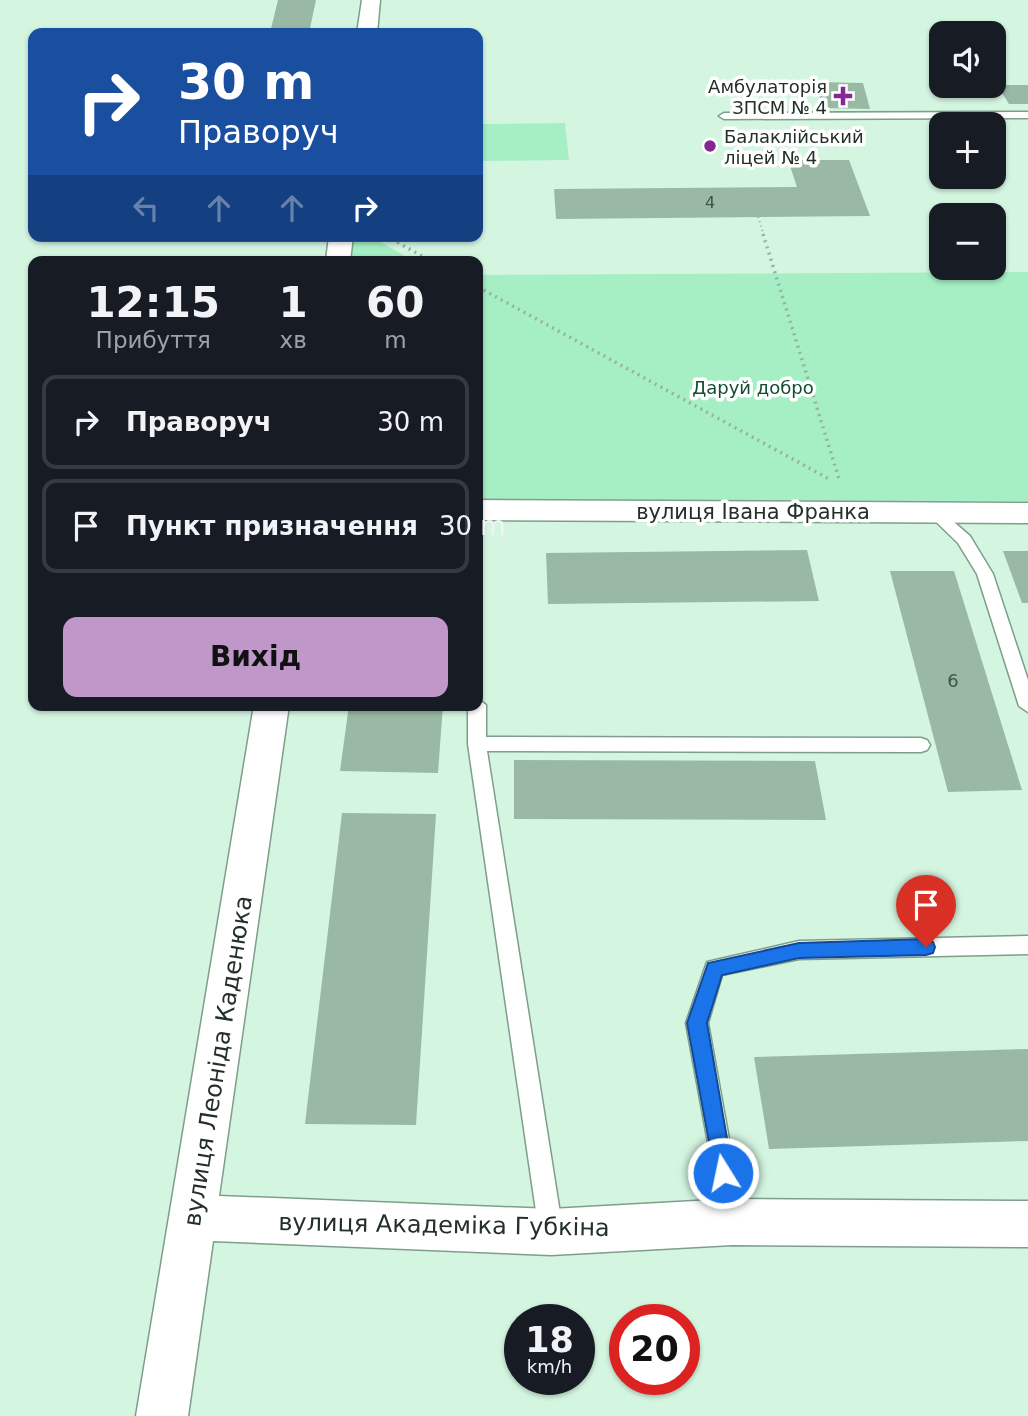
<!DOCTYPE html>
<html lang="uk">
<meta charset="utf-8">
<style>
:root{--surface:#171b24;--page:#20242c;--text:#f1f3f6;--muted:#9ea1a6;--line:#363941;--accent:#c097c9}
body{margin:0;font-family:"DejaVu Sans",sans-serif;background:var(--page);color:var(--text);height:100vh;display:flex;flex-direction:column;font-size:26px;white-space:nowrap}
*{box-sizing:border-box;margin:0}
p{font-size:23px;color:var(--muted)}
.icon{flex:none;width:38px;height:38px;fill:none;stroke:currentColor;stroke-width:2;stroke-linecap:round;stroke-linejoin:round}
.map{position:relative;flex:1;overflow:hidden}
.sheet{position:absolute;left:28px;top:256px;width:455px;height:455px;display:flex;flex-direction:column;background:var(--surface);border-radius:14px;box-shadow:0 2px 5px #0004}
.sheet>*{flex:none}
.guide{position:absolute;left:28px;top:28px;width:455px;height:214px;border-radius:14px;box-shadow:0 2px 5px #0004;background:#1a4fa0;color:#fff;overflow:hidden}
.buttons{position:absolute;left:929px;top:21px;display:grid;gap:14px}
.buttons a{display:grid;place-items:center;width:77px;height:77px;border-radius:14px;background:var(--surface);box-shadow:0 2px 5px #0004;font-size:35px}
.speed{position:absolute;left:504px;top:1304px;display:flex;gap:14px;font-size:35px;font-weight:700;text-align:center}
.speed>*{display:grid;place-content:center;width:91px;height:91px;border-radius:50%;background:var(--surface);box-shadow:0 2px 5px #0004;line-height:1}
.speed small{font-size:18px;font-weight:400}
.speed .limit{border:10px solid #d22;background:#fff;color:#111}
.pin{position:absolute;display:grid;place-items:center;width:60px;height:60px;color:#fff;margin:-72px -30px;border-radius:50% 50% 50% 0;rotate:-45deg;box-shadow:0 0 7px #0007}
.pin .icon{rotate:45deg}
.me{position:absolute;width:77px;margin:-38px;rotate:350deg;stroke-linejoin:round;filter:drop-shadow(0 0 5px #0008)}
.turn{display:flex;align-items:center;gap:24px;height:147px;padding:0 35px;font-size:32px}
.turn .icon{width:91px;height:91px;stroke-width:2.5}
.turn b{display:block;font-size:49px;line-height:60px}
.lanes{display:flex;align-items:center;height:66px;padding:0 35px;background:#0003;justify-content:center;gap:35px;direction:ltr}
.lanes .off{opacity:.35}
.eta{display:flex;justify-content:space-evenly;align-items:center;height:119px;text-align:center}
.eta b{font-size:42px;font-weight:800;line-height:49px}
.primary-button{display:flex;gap:14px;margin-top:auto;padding:14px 35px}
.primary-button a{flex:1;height:80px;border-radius:14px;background:var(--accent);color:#111;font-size:28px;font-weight:800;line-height:80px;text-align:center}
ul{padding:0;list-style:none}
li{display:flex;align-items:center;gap:21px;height:94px;margin:0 14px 10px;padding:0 21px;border:4px solid var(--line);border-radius:14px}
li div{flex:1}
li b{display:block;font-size:26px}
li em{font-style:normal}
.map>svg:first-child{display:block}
.green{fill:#a6efc4}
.building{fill:#99b9a5}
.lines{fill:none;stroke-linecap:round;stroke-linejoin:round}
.service-casing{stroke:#7e9e8b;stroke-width:3}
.minor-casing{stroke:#7e9e8b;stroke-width:3}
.path-far1{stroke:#96b1a0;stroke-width:2.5;stroke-dasharray:1 3.5;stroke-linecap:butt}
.path{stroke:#96b1a0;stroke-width:3.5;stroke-dasharray:2 4.5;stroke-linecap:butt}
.service{fill:#fff;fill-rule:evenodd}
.minor{fill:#fff;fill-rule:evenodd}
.route{fill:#1a73e8;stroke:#114b97;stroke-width:2}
.poi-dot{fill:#832793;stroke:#fff;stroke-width:2.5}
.labels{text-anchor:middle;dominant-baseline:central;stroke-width:7;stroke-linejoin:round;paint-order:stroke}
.far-number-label{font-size:16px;fill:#405247}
.far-poi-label{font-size:18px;fill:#233028;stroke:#fff;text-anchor:end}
.far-park-label{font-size:18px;fill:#124d31;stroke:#fff}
.number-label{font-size:18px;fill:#405247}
.street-label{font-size:21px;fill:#233028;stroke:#fff}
.near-street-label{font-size:24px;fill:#233028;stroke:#fff}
</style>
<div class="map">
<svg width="1028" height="1416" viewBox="0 0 1028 1416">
<rect width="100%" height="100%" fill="#d4f6e1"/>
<g class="green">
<path d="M565,123l4,37 -91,1v-37z"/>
<path d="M351,236h19l44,25h-66z"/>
<path d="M1028,272v229l-550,-1v-225z"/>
</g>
<g class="building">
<path d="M278,0h38l-7,33h-39z"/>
<path d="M816,82l47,1 7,26 -47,-1z"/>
<path d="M997,85h31v19h-19z"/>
<path d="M788,160h61l21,56 -314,3 -2,-30 243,-2z"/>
<path d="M807,550l12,51 -271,3 -2,-51z"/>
<path d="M1003,551h25v52h-6z"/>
<path d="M890,571h64l68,219 -74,2z"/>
<path d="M349,705h94l-5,68 -98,-2z"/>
<path d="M514,760l301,1 11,59 -312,-1z"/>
<path d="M342,813l94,1 -20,311 -111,-1z"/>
<path d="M1028,1049v92l-259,8 -15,-92z"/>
</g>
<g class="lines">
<defs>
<g id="service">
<path d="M1028,112v6l-304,1 -5,-3 5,-3z"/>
<path d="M935,508l5,2 30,26 23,38 35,106v32l-9,-6 -42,-132 -19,-31 -31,-30z"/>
<path d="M478,699l8,6v32l435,1 6,2 3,5 -3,5 -6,2 -434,-1 76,481 -4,8 -8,4 -8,-4 -4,-8 -71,-488v-39h10z"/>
<path d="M1028,936v18l-229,5 -77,16 -14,48 36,199 -4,8 -8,3 -8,-3 -38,-207 21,-61 92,-21z"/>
</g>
<g id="minor">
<path d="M362,0h18l-3,33h-20z"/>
<path d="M329,236h24l-3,25h-24z"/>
<path d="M478,500l550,3v20l-550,-3z"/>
<path d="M254,705h35l-70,491 332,13 181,-10 296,2v46l-296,-2 -181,10 -338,-14 -25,175h-52z"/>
</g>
</defs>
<use href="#service" class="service-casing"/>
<use href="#minor" class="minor-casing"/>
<path class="path-far1" d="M758,217l6,18"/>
<g class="path">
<path d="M763,234l77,248"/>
<path d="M386,236l45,25"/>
<path d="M478,287l353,193"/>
</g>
<use href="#service" class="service"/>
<use href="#minor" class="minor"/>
</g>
<path class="route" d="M926,939l7,3 2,5 -2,6 -7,2 -127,3 -77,17 -15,48 26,150 -3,7 -7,3 -7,-3 -29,-157 21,-60 91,-20z"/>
<g class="poi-dot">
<path d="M839.5 85.5h7v7h7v7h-7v7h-7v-7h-7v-7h7z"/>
<circle cx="710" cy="146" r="7"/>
</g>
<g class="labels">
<g class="far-number-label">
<text x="710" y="202">4</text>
</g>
<g class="far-poi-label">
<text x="827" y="86">Амбулаторія<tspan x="827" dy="21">ЗПСМ № 4</tspan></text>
<text x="724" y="136" text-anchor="start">Балаклійський<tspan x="724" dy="21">ліцей № 4</tspan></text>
</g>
<g class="far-park-label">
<text x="753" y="387">Даруй добро</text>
</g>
<g class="number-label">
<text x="953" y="680">6</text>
</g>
<g class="street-label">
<text x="753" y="512">вулиця Івана Франка</text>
</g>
<g class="near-street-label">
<text transform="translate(218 1061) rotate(-81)">вулиця Леоніда Каденюка</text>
<text transform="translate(444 1225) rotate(1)">вулиця Академіка Губкіна</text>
</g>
</g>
</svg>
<div class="buttons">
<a><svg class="icon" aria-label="sound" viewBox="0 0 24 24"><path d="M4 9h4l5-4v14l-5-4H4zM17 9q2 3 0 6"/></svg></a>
<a>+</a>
<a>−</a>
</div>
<div class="speed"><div>18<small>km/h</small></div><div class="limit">20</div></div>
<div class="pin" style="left:926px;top:947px;background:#d93025"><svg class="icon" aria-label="arrive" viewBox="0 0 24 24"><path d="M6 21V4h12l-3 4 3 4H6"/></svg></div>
<svg class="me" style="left:723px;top:1173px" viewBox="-20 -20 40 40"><circle r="17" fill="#1a73e8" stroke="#fff" stroke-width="3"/><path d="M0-11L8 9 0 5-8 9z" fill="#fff"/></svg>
<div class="guide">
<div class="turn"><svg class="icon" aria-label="right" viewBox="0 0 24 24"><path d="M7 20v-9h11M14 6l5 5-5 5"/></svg><div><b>30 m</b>Праворуч</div></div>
<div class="lanes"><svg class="icon off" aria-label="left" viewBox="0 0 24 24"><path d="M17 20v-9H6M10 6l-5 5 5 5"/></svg><svg class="icon off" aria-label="ahead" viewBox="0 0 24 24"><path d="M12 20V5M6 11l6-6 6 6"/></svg><svg class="icon off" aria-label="ahead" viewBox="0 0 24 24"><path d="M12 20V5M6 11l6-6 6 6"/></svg><svg class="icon" aria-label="right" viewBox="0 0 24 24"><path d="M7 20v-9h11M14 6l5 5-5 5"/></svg></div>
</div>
<section class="sheet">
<div class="eta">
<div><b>12:15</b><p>Прибуття</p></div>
<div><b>1</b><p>хв</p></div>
<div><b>60</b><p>m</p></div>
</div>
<ul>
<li><svg class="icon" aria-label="right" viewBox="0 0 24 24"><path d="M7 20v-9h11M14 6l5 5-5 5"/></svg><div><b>Праворуч</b></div><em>30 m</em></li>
<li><svg class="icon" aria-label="arrive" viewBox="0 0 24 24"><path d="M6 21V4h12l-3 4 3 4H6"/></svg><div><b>Пункт призначення</b></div><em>30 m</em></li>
</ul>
<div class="primary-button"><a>Вихід</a></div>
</section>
</div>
